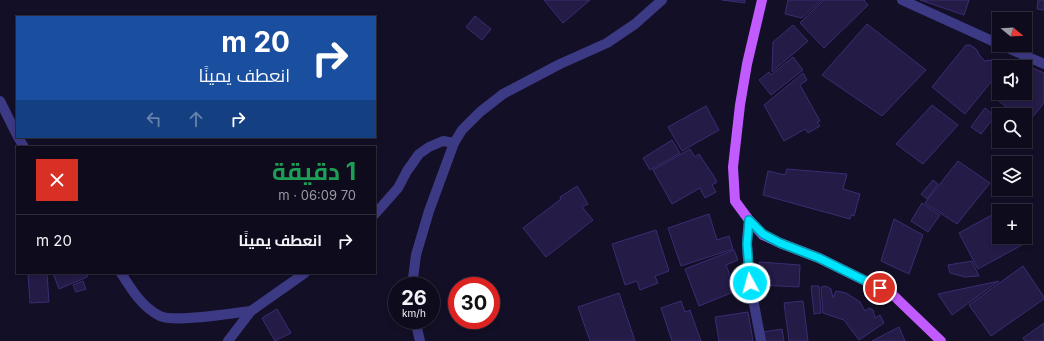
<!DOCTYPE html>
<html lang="ar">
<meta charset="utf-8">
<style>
:root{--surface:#0e0b1c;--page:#1c1929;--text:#f1f3f6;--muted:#9b9ba3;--line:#2e2b3b}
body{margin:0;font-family:Inter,Cairo,sans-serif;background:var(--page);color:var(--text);direction:rtl;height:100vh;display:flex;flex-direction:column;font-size:15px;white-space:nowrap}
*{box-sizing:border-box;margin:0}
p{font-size:13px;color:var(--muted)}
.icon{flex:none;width:22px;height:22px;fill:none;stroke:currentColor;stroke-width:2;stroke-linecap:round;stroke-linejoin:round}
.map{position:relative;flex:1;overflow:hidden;direction:ltr}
.drawer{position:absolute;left:16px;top:146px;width:360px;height:128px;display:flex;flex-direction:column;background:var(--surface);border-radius:0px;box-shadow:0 2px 6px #0003,0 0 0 1px var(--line);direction:rtl}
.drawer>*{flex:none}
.hud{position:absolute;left:16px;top:16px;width:360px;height:122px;border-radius:0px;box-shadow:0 2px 6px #0003,0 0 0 1px var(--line);direction:rtl;background:#1a4fa0;color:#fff;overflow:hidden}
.needle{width:26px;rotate:108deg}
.fabs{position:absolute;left:992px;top:12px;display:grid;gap:8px}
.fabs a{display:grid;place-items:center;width:40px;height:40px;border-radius:0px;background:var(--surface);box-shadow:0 2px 6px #0003,0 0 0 1px var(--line);font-size:20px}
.speed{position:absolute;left:388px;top:277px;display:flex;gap:8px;font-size:20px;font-weight:700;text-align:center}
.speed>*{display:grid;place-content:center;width:52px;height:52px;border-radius:50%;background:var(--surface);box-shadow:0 2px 6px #0003,0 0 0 1px var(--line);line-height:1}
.speed small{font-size:10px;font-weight:400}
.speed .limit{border:6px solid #d22;background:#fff;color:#111}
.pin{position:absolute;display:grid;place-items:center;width:34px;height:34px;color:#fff;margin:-17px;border:2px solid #fff;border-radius:50%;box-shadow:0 1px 4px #0007}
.me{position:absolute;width:44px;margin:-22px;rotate:354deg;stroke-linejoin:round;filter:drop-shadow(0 0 3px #0008)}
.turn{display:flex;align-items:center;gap:14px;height:84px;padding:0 20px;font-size:18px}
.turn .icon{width:52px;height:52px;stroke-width:2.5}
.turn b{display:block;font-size:28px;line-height:34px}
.lanes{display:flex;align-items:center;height:38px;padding:0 20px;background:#0003;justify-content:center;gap:20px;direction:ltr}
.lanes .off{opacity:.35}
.round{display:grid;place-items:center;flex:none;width:42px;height:42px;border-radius:0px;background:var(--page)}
.headline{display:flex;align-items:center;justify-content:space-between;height:68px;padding:0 20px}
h1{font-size:24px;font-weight:700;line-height:30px;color:#1e9e55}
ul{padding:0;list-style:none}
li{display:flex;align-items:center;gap:12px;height:52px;padding:0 20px;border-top:1px solid var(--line)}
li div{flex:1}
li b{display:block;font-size:15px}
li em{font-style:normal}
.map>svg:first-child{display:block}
.building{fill:#241b47;stroke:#3b2d73}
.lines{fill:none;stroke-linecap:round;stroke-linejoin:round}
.minor{stroke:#3d3a85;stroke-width:10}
.major{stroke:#c25bff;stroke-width:10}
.route-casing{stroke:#0095a6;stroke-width:10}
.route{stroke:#00e5ff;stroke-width:7}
</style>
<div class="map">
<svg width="1044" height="341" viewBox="0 0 1044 341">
<rect width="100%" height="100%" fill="#130f26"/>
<g class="building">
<path d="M544,0h46l-27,23z"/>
<path d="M722,0h23v3z"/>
<path d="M788,0h33l-19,18 -17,-4z"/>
<path d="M823,0h41l4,5 -44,43 -24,-25z"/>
<path d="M920,0h49l-5,15z"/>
<path d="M1038,0h6v10l-7,-1z"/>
<path d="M475,16l16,13 -9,11 -16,-13z"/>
<path d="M867,24l59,46 -44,46 -60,-41z"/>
<path d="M793,25l15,16 -36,31 1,-30z"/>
<path d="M966,45h4l6,4 4,7 5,5 8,-1 3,2 2,3 1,5 -4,7 -30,37 -33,-27z"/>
<path d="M793,57l10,13 -32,25 -12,-15 10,-8 2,3z"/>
<path d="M1028,66l16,7v30l-17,21 -2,-2v-7h-9l-23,-19 6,-7v4h26v-26h-8z"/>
<path d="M803,73l4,7 -7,5 20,36 -3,1 3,4 -12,7 -3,-4 -21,12 -20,-36z"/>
<path d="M932,105l26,20 -35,39 -27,-20z"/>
<path d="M706,106l13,24 -37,21 -14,-24z"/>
<path d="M985,108l10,8 -14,18 -10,-7z"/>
<path d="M672,140l8,13 -30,17 -7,-12z"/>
<path d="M690,149l5,8 4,-3 14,21 4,7 -5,3 4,7 -11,6 -5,-10 -28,16 -19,-34z"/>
<path d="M958,161l32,22 -33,41 -32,-21z"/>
<path d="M787,169l60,5 -4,15 17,5 -6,22 -3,-1 -1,4 -87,-24 5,-24 17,4z"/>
<path d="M933,180l5,4 -11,15 -6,-5z"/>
<path d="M577,186l11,18 -6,3 11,13 -47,37 -23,-29 38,-29 -1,-2z"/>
<path d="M922,203l18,12 -12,17 -17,-11z"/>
<path d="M1015,203l4,8h-19z"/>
<path d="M999,211v26h21l-2,1 4,7 -44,24 -19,-36z"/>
<path d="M709,214l8,26 12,-4 4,13 -52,17 -13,-38z"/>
<path d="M894,219l29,16 -14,39 -28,-13z"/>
<path d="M1025,222l5,10 -5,2z"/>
<path d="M656,230l13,41 -14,5 3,7 -18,7 -3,-9 -12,4 -13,-41z"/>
<path d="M734,250l4,10 -12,5 10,26 -37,15 -14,-37z"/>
<path d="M972,261l7,15 -14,1 -15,-4 -2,-8z"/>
<path d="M759,262l41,3 -1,22 -41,-2z"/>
<path d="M1023,266l21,31v2l-53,37 -22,-31z"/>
<path d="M28,273h19l2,29 -19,1z"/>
<path d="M53,273h35l-1,4 -28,12z"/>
<path d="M83,281l3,8 -10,3 -3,-7z"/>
<path d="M999,281l-47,34 -14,-21z"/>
<path d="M811,286h8l2,27 -7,1z"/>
<path d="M826,286l5,3 2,9 3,-7 10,2 14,9 5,9 4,-3 4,2 2,8 5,-3 4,8 -25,17 -15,-20 -21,-7 -2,-26z"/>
<path d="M619,293l16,48h-45l-12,-34z"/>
<path d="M681,301l4,11 5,-2 11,31h-29l-11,-33z"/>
<path d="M803,301l5,40h-19l-5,-38z"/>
<path d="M277,309l14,24 -16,8 -13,-23z"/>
<path d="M748,312l5,29h-34l-4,-24z"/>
<path d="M1044,323v18h-19l-2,-3z"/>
<path d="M899,327l6,14h-33z"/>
<path d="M782,329l2,12h-19l-2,-9z"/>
</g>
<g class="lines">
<g class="minor">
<path d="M902,0l97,44"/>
<path d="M1001,45l43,19"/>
<path d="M0,101l17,34"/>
<path d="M18,137l6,10"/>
<path d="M375,214l23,-26 9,-17 12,-17 10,-7 14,-6 11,2"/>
<path d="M749,220c-1,8 -2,17 -2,25 1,32 8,64 14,96"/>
<path d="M121,273c10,16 21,34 39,43 15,7 72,-3 91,-5"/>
<path d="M412,286l4,-31 13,-44 25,-68 8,-13 18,-18 23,-18 57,-30 47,-21 28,-19 27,-24"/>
<path d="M415,320l5,21"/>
<path d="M228,341l23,-30 54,-38"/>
</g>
<path class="major" d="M762,0l-15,64 -7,41 -7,62 2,34 14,19 14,15 17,8 39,15 73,36 49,47"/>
</g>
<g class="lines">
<defs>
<path id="route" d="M750,283l-3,-39 2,-24 14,14 17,9 39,15 61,30"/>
</defs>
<use href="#route" class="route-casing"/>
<use href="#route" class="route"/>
</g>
</svg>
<div class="fabs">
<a><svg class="needle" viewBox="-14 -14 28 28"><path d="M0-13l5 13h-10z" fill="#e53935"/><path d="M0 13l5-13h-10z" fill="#9b9ba3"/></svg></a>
<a><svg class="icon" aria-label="sound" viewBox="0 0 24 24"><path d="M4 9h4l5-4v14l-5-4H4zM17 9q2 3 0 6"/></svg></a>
<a><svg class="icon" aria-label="search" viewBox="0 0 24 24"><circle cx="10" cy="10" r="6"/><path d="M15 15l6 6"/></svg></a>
<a><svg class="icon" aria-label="layers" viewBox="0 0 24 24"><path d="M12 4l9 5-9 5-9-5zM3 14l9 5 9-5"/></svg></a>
<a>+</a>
</div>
<div class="speed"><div>26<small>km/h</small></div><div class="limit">30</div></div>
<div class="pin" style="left:880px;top:288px;background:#d93025"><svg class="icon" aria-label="arrive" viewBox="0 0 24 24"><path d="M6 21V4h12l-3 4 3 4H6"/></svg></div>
<svg class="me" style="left:750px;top:283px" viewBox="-20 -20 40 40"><circle r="17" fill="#00e5ff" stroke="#fff" stroke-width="3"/><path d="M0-11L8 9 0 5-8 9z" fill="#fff"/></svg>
<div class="hud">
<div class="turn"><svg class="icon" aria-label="right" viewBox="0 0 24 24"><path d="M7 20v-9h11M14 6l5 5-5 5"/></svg><div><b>20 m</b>انعطف يمينًا</div></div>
<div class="lanes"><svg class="icon off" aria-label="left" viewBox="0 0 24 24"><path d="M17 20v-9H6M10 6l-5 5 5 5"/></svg><svg class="icon off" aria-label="ahead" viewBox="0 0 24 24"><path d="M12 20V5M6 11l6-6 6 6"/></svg><svg class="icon" aria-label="right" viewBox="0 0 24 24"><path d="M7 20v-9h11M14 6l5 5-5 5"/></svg></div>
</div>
<section class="drawer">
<div class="headline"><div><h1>1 دقيقة</h1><p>70 m · 06:09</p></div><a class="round" style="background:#d93025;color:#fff"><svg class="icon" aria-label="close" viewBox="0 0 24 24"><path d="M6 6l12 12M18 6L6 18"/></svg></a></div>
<ul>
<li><svg class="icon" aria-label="right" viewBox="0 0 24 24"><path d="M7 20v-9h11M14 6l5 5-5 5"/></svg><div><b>انعطف يمينًا</b></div><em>20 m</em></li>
</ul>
</section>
</div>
